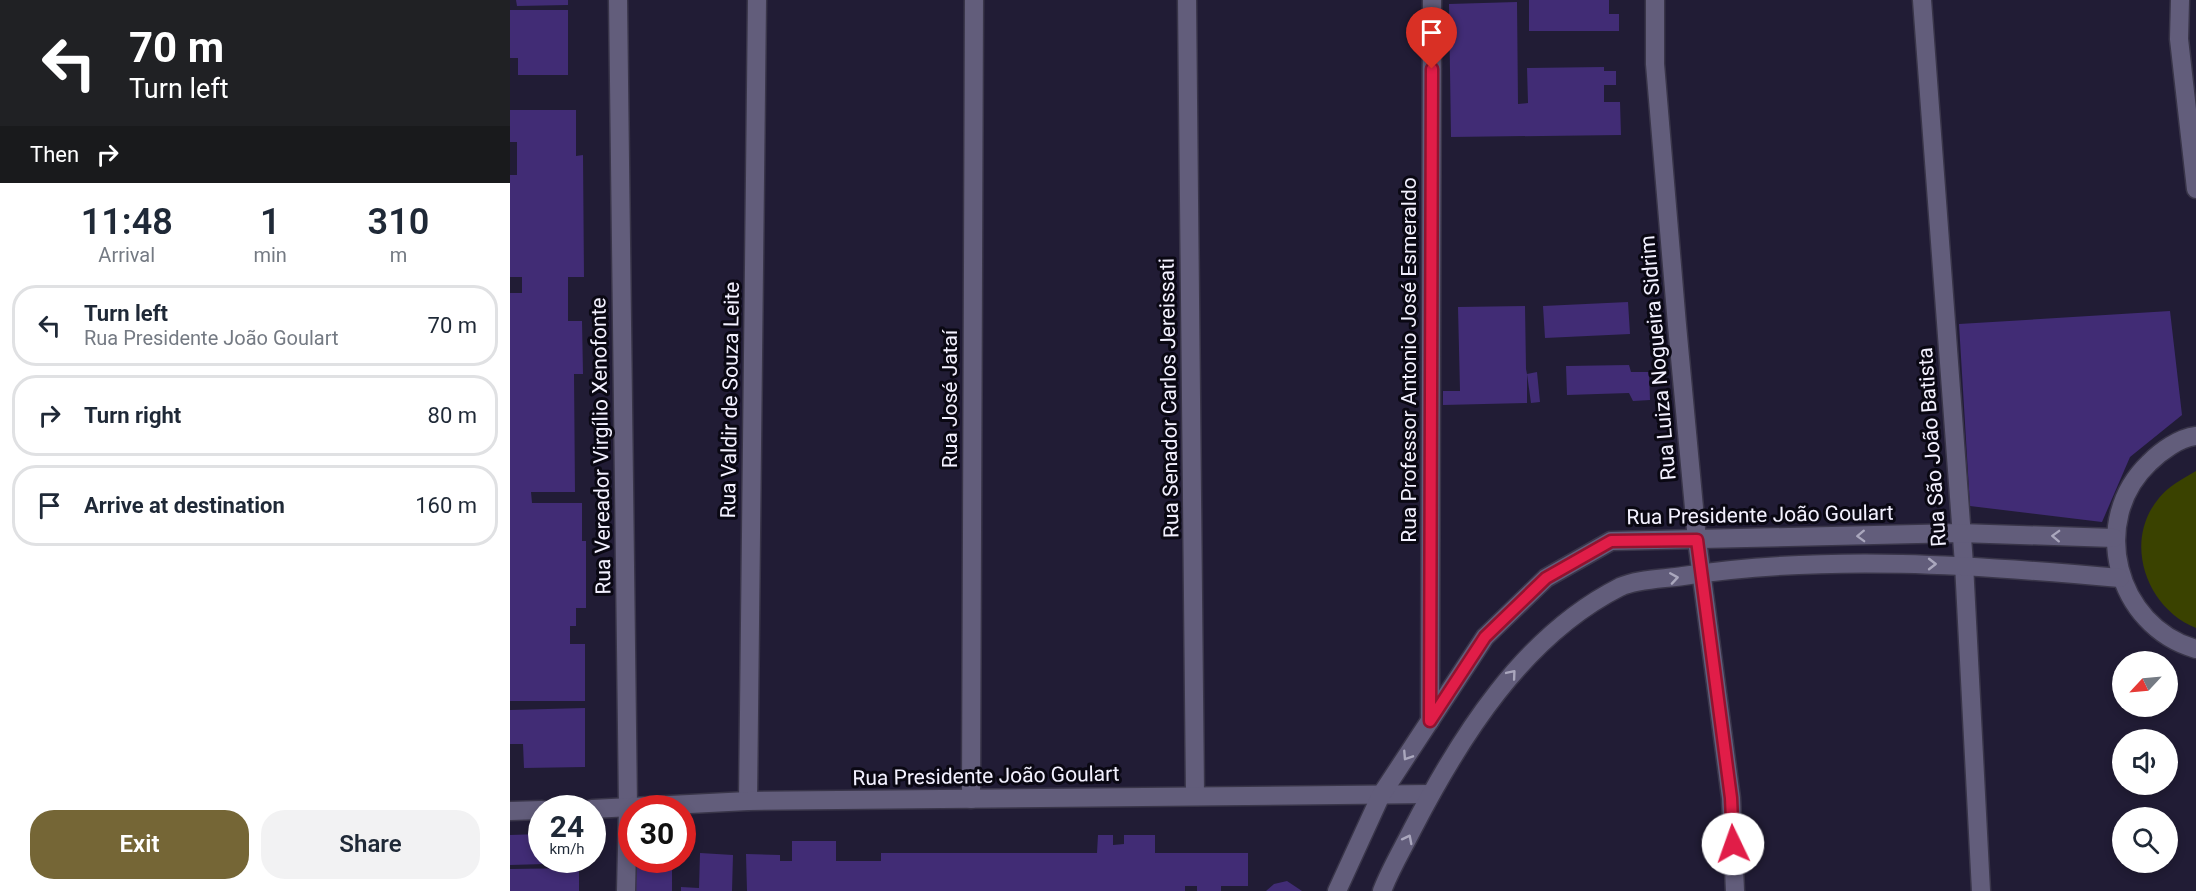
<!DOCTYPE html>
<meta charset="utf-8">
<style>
:root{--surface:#fff;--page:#f2f2f3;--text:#1f2937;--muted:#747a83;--line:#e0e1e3;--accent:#756636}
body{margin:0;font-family:Roboto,sans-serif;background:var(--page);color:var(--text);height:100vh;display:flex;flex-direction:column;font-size:22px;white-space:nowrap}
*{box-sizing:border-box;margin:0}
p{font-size:20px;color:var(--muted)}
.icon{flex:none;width:33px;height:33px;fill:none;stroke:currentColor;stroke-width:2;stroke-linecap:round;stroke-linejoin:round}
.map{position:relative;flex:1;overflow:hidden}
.details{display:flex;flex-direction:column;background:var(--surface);width:510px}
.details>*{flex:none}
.hud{background:#202124;color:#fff;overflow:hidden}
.needle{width:39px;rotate:244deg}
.tools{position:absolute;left:1602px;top:651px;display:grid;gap:12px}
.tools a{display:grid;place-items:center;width:66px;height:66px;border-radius:50%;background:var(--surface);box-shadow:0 3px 9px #0003;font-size:30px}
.speed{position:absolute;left:18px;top:795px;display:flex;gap:12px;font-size:30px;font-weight:700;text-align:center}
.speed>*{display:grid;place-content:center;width:78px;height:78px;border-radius:50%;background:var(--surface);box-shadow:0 3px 9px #0003;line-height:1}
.speed small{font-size:15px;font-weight:400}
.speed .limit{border:9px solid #d22;background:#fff;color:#111}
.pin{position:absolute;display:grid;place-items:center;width:51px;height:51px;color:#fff;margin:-62px -26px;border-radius:50% 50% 50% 0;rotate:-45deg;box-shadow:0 0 6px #0007}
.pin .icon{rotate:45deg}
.me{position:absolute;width:66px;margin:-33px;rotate:357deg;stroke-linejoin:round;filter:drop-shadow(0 0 4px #0008)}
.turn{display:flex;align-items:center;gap:21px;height:126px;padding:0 30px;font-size:27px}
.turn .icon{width:78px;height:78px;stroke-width:2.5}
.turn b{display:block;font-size:42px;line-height:51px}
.then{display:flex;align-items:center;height:57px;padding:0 30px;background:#0003;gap:12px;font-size:22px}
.eta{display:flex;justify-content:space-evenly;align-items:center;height:102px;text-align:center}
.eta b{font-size:36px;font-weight:600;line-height:42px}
.action{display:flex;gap:12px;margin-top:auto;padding:12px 30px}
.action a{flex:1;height:69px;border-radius:24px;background:var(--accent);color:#fff;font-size:24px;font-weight:600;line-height:69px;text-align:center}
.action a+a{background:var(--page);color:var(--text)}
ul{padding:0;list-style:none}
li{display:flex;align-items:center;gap:18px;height:81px;margin:0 12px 9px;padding:0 18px;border:3px solid var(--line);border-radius:24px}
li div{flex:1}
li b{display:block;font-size:22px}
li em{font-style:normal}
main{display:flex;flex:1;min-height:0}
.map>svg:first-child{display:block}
.green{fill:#3a4200}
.building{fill:#412c75}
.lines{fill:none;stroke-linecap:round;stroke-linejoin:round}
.street-casing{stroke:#393549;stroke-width:21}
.secondary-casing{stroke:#393549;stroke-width:21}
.street{stroke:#625d7b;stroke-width:18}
.secondary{stroke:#625d7b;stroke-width:18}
.oneway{stroke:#aaa7bd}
.route-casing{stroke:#92132f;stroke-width:15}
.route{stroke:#e11d48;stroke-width:10}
.labels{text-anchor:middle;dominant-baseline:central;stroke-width:6;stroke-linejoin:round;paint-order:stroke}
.street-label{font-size:21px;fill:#f3f1ff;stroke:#0a0813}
</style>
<main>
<section class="details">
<div class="hud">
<div class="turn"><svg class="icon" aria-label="left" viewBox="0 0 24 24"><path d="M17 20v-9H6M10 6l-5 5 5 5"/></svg><div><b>70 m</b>Turn left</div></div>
<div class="then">Then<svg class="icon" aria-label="right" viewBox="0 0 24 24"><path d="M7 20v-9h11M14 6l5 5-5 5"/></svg></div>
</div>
<div class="eta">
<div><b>11:48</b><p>Arrival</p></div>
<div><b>1</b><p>min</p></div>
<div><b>310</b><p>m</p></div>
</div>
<ul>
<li><svg class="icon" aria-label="left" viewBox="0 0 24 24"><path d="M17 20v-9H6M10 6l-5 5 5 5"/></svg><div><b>Turn left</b><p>Rua Presidente João Goulart</p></div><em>70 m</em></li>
<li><svg class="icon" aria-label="right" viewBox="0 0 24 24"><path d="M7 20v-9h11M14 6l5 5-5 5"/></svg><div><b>Turn right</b></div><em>80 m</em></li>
<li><svg class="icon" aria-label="arrive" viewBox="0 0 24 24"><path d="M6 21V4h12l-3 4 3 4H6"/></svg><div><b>Arrive at destination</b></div><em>160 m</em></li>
</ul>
<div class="action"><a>Exit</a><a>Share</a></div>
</section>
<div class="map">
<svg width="1686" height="891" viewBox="0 0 1686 891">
<rect width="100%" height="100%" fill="#211c35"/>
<path class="green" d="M1686,471v157c-49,-19 -74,-86 -37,-130 10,-12 23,-19 37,-27z"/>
<g class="building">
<path d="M6,0h52v5l-51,1z"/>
<path d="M1019,0h80v14h10v17h-90z"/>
<path d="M1007,2l1,102 10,-1 -1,-35 77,-1v4h12v14h-12v17h16l1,33 -170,2 -2,-133z"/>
<path d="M0,10h58v65h-50v-17h-8z"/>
<path d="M0,110h66v46l7,-1 1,122h-16v44h14l1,53h-9l1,118h-44l1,11h50v38h4v67h-10v18h-6v18h15v57h-75v-408h12v-16h-12v-102h7v-33h-7z"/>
<path d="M1118,302l2,32 -85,4 -2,-32z"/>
<path d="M1015,306l1,63 1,5 10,-2 3,30 -9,1 -4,-29v29l-84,2v-14h17l-2,-84z"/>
<path d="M1660,311l12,104 -52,42 -28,65 -132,-16 -11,-182z"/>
<path d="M1119,365l2,7h18l1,28 -17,1 -4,-8 -62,2 -1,-29z"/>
<path d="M75,708v59l-61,1 -1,-24h-13v-34z"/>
<path d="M32,834v26h37v3l-69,2v-30z"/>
<path d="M588,835h15v10l11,-1v-9h31v18h93v33h-27v5h-24v-5h-12v5h-438l-1,-37 34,1v6h12v-20h44v20h45v-8h216z"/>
<path d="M190,853l33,2 -1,36h-51v-4l18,1z"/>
<path d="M123,860h39v31h-40z"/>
<path d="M69,868v23h-69v-22z"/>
<path d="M777,881l15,10h-36l8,-7z"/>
</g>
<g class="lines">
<defs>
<g id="street">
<path d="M108,0l10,808 -2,83"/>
<path d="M677,0l8,795"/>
<path d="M1145,0v64l22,261 20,215 34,258 4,93"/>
<path d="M1412,0l42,564 17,327"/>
<path d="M1670,0l-1,39 17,150"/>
<path d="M1686,436c-17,2 -35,15 -47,27 -60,57 -34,163 47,186"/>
<path d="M920,721l2,-721"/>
<path d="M461,799l3,-799"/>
<path d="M238,801l9,-801"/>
</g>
<g id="secondary">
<path d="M82,809l156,-8 683,-7"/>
<path d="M0,811l32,-1"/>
<path d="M827,891l44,-96 104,-158 61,-59 65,-37 349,-8 154,5"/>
<path d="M872,891c8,-21 20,-41 30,-61 48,-93 111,-194 208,-243 17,-8 44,-8 63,-11 145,-22 292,-11 437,2"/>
</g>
</defs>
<use href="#street" class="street-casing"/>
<use href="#secondary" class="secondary-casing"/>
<use href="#street" class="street"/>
<use href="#secondary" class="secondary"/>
</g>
<defs><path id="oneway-chevron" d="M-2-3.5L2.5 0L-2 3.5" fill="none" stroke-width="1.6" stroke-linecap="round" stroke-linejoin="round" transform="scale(1.5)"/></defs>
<g class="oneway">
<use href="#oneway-chevron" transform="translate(1351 536) rotate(178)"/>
<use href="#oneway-chevron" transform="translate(1546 536) rotate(-178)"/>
<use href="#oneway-chevron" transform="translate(1422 564)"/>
<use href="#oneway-chevron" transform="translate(1164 578) rotate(-9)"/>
<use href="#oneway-chevron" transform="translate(1002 674) rotate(-50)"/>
<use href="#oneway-chevron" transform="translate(897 756) rotate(123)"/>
<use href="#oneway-chevron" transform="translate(898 839) rotate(-63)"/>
</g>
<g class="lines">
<defs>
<path id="route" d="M922,69l-2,652 55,-84 61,-59 65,-37 86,-1 34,258 2,46"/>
</defs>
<use href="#route" class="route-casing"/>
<use href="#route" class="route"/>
</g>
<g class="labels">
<g class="street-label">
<text transform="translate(1148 358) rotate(-95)">Rua Luiza Nogueira Sidrim</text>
<text transform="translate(899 360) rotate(-90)">Rua Professor Antonio José Esmeraldo</text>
<text transform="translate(659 398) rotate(-91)">Rua Senador Carlos Jereissati</text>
<text transform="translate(440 399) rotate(-90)">Rua José Jataí</text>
<text transform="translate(220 400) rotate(-89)">Rua Valdir de Souza Leite</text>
<text transform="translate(91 446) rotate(-91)">Rua Vereador Virgílio Xenofonte</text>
<text transform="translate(1422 447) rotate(-94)">Rua São João Batista</text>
<text transform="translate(1250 515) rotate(-1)">Rua Presidente João Goulart</text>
<text transform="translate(476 776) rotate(-1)">Rua Presidente João Goulart</text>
</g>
</g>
</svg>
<div class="tools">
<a><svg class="needle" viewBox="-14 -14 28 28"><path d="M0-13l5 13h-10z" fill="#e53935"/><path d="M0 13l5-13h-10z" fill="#747a83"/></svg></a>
<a><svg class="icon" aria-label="sound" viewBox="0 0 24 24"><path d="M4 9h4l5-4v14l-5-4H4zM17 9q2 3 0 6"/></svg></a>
<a><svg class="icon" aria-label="search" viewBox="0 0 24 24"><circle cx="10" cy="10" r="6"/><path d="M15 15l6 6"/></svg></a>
</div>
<div class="speed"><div>24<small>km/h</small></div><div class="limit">30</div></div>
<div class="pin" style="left:922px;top:69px;background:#d93025"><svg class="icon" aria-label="arrive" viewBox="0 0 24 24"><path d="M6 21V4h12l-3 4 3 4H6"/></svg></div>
<svg class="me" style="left:1223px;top:844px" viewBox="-20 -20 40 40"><circle r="19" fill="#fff"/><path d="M0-13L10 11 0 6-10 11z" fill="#e11d48"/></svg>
</div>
</main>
